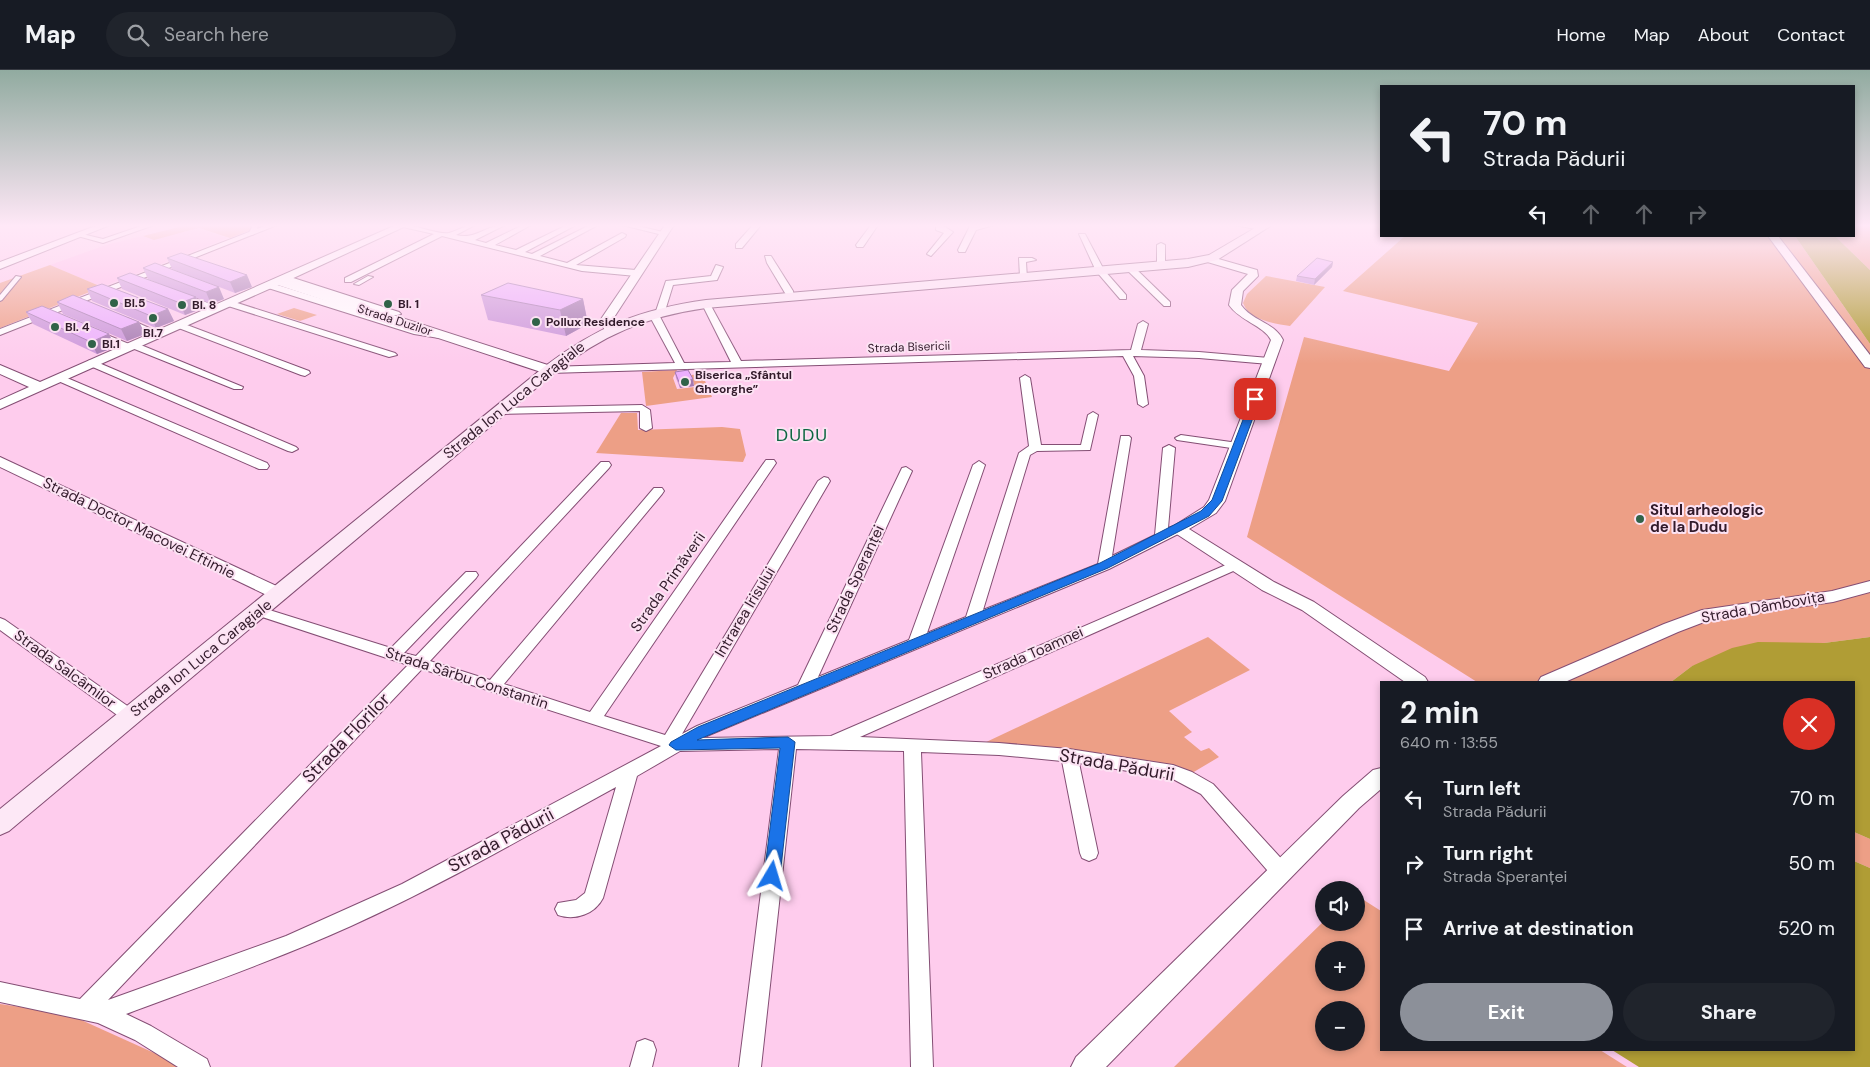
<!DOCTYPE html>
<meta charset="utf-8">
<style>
:root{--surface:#171b24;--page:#20242c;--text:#f1f3f6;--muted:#9ea1a6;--line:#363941;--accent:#8c9099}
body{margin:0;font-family:"DM Sans",sans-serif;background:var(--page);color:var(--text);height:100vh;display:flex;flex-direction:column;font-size:19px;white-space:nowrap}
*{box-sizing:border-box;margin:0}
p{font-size:16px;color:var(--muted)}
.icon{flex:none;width:28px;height:28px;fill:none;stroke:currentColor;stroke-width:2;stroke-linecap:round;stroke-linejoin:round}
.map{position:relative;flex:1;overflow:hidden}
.drawer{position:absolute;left:1380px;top:611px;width:475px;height:370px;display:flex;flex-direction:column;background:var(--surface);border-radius:0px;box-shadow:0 2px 8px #0003}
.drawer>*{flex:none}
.hud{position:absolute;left:1380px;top:15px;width:475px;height:152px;border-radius:0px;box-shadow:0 2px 8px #0003;background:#171b24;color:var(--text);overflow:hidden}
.controls{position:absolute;left:1315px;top:811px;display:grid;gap:10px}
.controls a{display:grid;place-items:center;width:50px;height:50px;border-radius:50%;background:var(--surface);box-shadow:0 2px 8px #0003;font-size:25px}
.pin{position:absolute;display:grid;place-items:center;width:42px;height:42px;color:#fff;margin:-21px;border-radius:10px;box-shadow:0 2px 8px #0006}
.me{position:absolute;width:55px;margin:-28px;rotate:7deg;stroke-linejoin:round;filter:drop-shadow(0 0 4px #0008)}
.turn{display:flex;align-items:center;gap:18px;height:105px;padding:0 20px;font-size:22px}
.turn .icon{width:65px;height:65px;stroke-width:2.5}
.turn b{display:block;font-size:35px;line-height:42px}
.lanes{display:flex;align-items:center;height:48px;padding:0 20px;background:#0003;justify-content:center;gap:25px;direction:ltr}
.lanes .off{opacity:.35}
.round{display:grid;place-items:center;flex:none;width:52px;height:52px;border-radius:26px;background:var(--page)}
.head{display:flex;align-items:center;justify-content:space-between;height:85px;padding:0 20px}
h1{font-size:30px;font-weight:700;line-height:38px}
.cta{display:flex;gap:10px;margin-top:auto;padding:10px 20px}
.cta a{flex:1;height:58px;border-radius:30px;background:var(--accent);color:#fff;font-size:20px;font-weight:700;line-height:58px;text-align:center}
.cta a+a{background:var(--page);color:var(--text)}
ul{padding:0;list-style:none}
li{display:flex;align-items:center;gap:15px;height:65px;padding:0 20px}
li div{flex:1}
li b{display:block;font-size:19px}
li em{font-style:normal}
header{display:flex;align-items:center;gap:30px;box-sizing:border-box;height:70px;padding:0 25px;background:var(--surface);border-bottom:1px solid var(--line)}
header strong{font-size:24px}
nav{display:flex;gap:28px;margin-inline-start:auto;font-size:18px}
.search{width:350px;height:45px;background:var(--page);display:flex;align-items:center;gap:12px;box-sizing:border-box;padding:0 18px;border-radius:28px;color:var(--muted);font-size:19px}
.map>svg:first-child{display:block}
.built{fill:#ffbae9}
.green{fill:#ed9f86;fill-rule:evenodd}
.water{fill:#b09d35}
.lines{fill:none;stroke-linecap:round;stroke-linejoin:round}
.pedestrian-casing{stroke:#844e74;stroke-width:2}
.minor-casing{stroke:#844e74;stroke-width:2}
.tertiary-casing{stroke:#844e74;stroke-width:2}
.secondary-casing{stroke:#844e74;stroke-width:2}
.pedestrian{fill:#fff;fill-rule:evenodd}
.minor{fill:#fff;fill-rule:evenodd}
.tertiary{fill:#fff;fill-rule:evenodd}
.secondary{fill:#fde8f6;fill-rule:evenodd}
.wall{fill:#cb96da}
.shaded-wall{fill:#a57ab1}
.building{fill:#ecaffd;stroke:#a57ab1}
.route{fill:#1a73e8;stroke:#114b97}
.poi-dot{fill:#306348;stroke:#fce2f3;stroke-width:2}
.labels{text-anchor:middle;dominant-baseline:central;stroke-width:4;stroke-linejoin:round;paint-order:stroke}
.far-poi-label{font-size:12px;font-weight:bold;fill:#321b2b;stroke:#fce2f3;text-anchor:start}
.far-street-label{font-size:12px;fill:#321b2b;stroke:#fce2f3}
.street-label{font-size:15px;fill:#321b2b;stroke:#fce2f3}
.poi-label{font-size:15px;font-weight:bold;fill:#321b2b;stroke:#fce2f3;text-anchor:start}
.quarter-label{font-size:18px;letter-spacing:1px;fill:#0c6641;stroke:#fce2f3}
.near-street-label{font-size:18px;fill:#321b2b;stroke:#fce2f3}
</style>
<header>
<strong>Map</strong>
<div class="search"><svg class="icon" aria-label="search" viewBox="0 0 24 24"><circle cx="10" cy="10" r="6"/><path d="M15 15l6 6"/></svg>Search here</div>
<nav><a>Home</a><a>Map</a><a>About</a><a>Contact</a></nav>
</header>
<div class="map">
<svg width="1870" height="997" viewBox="0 0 1870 997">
<rect width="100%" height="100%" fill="#fecced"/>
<path class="built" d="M186,155l42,13 -126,49 -52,-22 56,-20z"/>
<g class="green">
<path d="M188,155l10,3 -44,12 -11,-4z"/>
<path d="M190,155h74l-34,13z"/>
<path d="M1854,155h16v45l-35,-34h19z"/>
<path d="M1405,166h390l75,108v293l-46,6 -132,23 -21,16h-194l-230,-145 57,-200 145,34 29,-48 -135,-32z"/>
<path d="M50,195l52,22 -102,41v-45z"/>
<path d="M1266,206l59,11 -35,39c-16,-3 -40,-5 -47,-23l4,-9z"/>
<path d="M294,238l23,7 -17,6 -23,-7z"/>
<path d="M677,300l-4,8 4,11 18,-2 -4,-12 11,-1 10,23 -66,9 -4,-34z"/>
<path d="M621,343h16l1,17 84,-3 18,2 6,26 -3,7 -147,-9z"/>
<path d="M1208,567l42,33 -81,41 23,21 -8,5 17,14 8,-3 10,9 -32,19 -205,-32z"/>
<path d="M1854,762l16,7v29l-16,-7z"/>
<path d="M1356,825l25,16v139h219l27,17h-453l150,-146 32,1zM1324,880h32v32h-32zM1324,940h32v32h-32z"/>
<path d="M0,934l68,10 104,47 9,6h-181z"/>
</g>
<g class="water">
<path d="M1795,166h40l35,34v74z"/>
<path d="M1870,567v202l-16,-7v-150h-183l21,-16 40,-18 26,-6 66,1z"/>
<path d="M1854,791l16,7v199h-231l-27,-17h242z"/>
</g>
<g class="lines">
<defs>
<g id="pedestrian">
<path d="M253,155h6l-5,9 -2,1 -3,-2z"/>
<path d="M16,206l5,1 -19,23 -2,1v-6z"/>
<path d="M368,206l5,1 -14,8 -5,-1z"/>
</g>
<g id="minor">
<path d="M144,155h10l-51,18 -29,-8 4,-2 25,6z"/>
<path d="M267,155h10l-277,110v-6z"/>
<path d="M403,155c13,0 36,10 46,8 10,-3 16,-8 26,-8l-19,10c21,5 29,-10 49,-10l-30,15 11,3 37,-18h8l-36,20 21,5 51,-25h9l-51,27 7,2 58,-29h8l-58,31 27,7 55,-30 4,2 -1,2 -49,28 60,5 4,3 -4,3 -54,-5 -140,-35 -91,46h-6v-4l89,-44 -31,-7z"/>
<path d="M622,155h12l33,8 -4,2z"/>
<path d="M753,155h8l-19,23h-6v-4z"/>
<path d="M871,155h7l-15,22h-6l-1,-2z"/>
<path d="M936,155h6l11,7 -22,24 -4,-2 17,-21 -8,-3z"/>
<path d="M980,155h14l-18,5 -11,22h-6l-1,-2 12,-24z"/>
<path d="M1235,155h17l13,3 -4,2z"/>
<path d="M1079,164h6l19,36 22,25v4h-6l-24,-28z"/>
<path d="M1161,173l4,2v21l-4,2 -4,-2v-21z"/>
<path d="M765,186h6l22,35 1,7h-6l-21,-35z"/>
<path d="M1019,188h13l4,2 -10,2 1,17 -7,-2z"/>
<path d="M716,195l7,2 -6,13 -44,5 -8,26 -7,2 26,50 47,-1 -29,-58 4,-3 4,3 31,57 390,-11 7,-26 5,-3 5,3 -7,26 58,2 70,6 5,3 -5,3 -70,-6 -66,-2 11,20 4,28 -5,3 -5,-3 -4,-28 -11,-20 -574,17 -5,-3 5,-3 126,-4 -27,-50 8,-2 10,-30 45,-5z"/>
<path d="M1128,197h6l36,35v4h-6l-36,-35z"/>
<path d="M284,205l115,37 2,2 -8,2 -112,-36 -1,-2z"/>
<path d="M265,213h6l147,46 21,3 5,3 -5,3 -25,-4 -149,-47z"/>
<path d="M182,223l31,12 1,2 -7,2 -28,-11 -1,-2z"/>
<path d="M228,230l167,53 2,2 -8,2 -164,-52 -1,-2z"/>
<path d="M121,248h6l31,14 -8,2 -29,-12z"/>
<path d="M179,252l130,49 1,2 -5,3 -4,-1 -125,-48v-4z"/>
<path d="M95,260l34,14 7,-1 107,44 -1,2h-8l-102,-41 -7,1 -33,-14v-4z"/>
<path d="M92,290l204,87 2,2 -6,3 -4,-1 -200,-86v-4z"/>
<path d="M60,305l207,88 2,3 -2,3h-8l-203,-89v-4z"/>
<path d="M1025,305l5,3 11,67h40l7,-30 5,-3 5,3 -8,35 -53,1 -7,4 -47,155 115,-46 23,-128h8l2,2 -19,118 43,-21 8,-87 6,-3 6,3 -7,80 9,-3 5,1 2,3 -2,3 -73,37 -407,169 129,-2 404,-175 7,4 -2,3 -380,169 139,6 70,6 104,16 19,7 21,12 75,82 3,6 -3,6 -7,2 -7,-2 -73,-84 -30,-16 -92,-15 19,90 -2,5 -7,3 -7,-3 -2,-5 -18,-92 -63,-6 -78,-3 12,315h-22l-7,-316 -108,-2 -35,318h-22l40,-318 -99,2 -43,25 -34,122c-8,16 -28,23 -45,17l-3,-6 3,-6 18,-3 9,-7 31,-106c-88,48 -174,98 -265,139 -73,33 -150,60 -225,88l25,12 56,33 3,8h-32l-43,-27 -37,-17 -98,-21v-20l80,17 328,-334 -155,-51 -2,-3 2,-3h10l128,40 75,-76h10l2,3 -2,3 -72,75 12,3 185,-194h8l2,3 -2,3 -179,193 60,19 164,-192h8l2,3 -2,3 -158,190 86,28 176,-252h8l2,3 -172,253 61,19 153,-254 6,-4 4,1 2,3 -148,253 15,-8 101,-41 104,-217 4,-1 6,4 -94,206 91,-37 64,-175 6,-4 6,4 -58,168 39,-16 53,-164 10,-7 -9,-68zM422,599l239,77 -259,138 -116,52 -178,64z"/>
<path d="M642,335l8,5 2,18 -6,3 -6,-3v-17l-141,3 -5,-3 5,-3z"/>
<path d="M1181,365l57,8 6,3 -6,3 -61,-9 -2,-2z"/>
<path d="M0,548l5,2 131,92 2,4 -2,4h-12l-124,-90z"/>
<path d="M645,969l8,3 3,8 -4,17h-22l7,-25z"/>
</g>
<g id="tertiary">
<path d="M98,155h12l-110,44v-7z"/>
<path d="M396,155h12l-121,56 267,86 1,3 -1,3h-10l-266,-88 -278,124v-9l29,-13 -29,-13v-9l40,17z"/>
<path d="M665,155h9l-63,97 5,6 -2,3h-8l-7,-9z"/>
<path d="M1768,166h10l92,119v13l-5,-1z"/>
<path d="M1208,186l49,14 1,6 -15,15 -2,14c11,16 33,17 42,35l-58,161 -9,12 -27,16 85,53 40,20 111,75 3,5h-23l-103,-72 -40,-20 -93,-61 35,-22 5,-7 62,-160c-8,-15 -31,-19 -42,-35l3,-15 16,-16 -44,-13 -1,-2z"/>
<path d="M0,387l285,133 3,4 -3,4h-12l-273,-131z"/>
<path d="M1870,511v11l-37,10 -121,17 -34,13 -113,50h-27l3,-5 123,-53 38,-14 130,-19z"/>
<path d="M1381,698v21l-22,19 -253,259h-35l5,-10 267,-261 30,-26z"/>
</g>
<path id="secondary" d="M1260,155h12l-55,35 -29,7 -482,41c-62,9 -103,27 -152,65l-545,458 -9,4v-26l544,-442c52,-40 97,-58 162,-67l482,-41 21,-4z"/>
</defs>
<use href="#pedestrian" class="pedestrian-casing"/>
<use href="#minor" class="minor-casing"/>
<use href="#tertiary" class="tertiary-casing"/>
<use href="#secondary" class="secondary-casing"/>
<use href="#pedestrian" class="pedestrian"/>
<use href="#minor" class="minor"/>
<use href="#tertiary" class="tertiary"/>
<use href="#secondary" class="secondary"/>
</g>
<g class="wall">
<path d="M167,188l85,29 -17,6 -63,-24z"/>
<path d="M1333,192l-1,5 -18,18 -18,-4 1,-5z"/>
<path d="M143,198l81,31 -13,5 -14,-6 4,11 -16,6 -63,-26 -5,-11 48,8 -17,-7z"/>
<path d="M87,219l81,20 6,12 -18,7 -64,-27z"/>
<path d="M481,225l102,4 5,25 -22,12 -78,-16z"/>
<path d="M57,232l82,20 6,12 -18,7 -64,-27z"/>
<path d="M26,242l83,22 6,13 -18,7 -64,-30z"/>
<path d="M675,302l19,14 -14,2 -4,-10z"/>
</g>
<g class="shaded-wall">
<path d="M1333,192l-1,5 -18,18 1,-6z"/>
<path d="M247,205l5,12 -17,6 -5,-11z"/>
<path d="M219,217l5,12 -13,5 -5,-12z"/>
<path d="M196,227l5,12 -16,6 -5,-12z"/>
<path d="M583,229l5,25 -22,12 -6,-26z"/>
<path d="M168,239l6,12 -18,7 -5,-12z"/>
<path d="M139,252l6,12 -18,7 -6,-12z"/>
<path d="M109,264l6,13 -18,7 -6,-12z"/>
<path d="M693,309l1,7 -14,2 -1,-6z"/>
</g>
<g class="building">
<path d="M181,183l66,22 -17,7 -63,-24z"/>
<path d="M1317,188l16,4 -18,17 -18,-3z"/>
<path d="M155,193l64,24 -13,5 -63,-24z"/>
<path d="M130,203l66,24 -16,6 -63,-25z"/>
<path d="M508,213l75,16 -23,11 -79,-15z"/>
<path d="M102,214l66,25 -17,7 -64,-27z"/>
<path d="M73,225l66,27 -18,7 -64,-27z"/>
<path d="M42,236l67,28 -18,8 -65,-30z"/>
<path d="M688,300l5,9 -14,3 -4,-10z"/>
</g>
<linearGradient id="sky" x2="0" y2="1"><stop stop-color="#91aba0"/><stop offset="0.53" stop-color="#ffe8f7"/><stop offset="1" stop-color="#ffe8f7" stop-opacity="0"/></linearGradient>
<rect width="1870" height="294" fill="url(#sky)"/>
<path class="route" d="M1255,326l5,3 -38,102 -13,15 -101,52 -411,172 91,-3 7,5 -15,134 -2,5 -6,2 -5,-2 -3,-5 16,-128 -104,2 -7,-5 2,-3 27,-15 402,-164 101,-52 11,-11 39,-101z"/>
<g class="poi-dot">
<circle cx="114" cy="233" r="5"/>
<circle cx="388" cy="234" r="5"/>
<circle cx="182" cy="235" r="5"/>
<circle cx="153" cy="248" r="5"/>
<circle cx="536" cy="252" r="5"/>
<circle cx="55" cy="257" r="5"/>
<circle cx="92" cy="274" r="5"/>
<circle cx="685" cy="312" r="5"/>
<circle cx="1640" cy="449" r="5"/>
</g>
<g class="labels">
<g class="far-poi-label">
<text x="124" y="233">Bl.5</text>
<text x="398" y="234">Bl. 1</text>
<text x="192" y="235">Bl. 8</text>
<text x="546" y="252">Pollux Residence</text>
<text x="65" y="257">Bl. 4</text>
<text x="153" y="263" text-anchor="middle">Bl.7</text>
<text x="102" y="274">Bl.1</text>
<text x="695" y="305">Biserica „Sfântul<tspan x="695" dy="14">Gheorghe”</tspan></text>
</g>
<g class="far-street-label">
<text transform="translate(395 250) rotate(18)">Strada Duzilor</text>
<text transform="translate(909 277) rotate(-2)">Strada Bisericii</text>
</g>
<g class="street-label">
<text transform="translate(514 330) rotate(-39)">Strada Ion Luca Caragiale</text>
<text transform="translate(139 458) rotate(26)">Strada Doctor Macovei Eftimie</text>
<text transform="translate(855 509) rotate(-65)">Strada Speranței</text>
<text transform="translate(668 512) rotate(-55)">Strada Primăverii</text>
<text transform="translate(1763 537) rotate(-10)">Strada Dâmbovița</text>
<text transform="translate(745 542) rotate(-59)">Intrarea Irisului</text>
<text transform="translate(1033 583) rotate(-24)">Strada Toamnei</text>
<text transform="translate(201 588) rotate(-39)">Strada Ion Luca Caragiale</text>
<text transform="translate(65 599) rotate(36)">Strada Salcâmilor</text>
<text transform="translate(467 608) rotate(18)">Strada Sârbu Constantin</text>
</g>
<g class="poi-label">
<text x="1650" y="440">Situl arheologic<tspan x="1650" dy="17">de la Dudu</tspan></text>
</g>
<g class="quarter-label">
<text x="802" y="365">DUDU</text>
</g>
<g class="near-street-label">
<text transform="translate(346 668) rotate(-46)">Strada Florilor</text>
<text transform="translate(1117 695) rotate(10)">Strada Pădurii</text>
<text transform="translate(501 770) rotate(-28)">Strada Pădurii</text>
</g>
</g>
</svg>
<div class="controls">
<a><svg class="icon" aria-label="sound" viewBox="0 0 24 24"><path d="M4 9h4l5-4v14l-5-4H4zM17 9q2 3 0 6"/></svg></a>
<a>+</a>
<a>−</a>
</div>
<div class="pin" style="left:1255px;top:329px;background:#d93025"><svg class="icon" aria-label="arrive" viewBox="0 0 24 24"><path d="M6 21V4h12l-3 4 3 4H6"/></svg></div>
<svg class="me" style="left:772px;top:806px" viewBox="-20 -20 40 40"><path d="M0-17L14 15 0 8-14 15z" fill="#1a73e8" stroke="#fff" stroke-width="4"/></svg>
<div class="hud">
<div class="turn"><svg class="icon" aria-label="left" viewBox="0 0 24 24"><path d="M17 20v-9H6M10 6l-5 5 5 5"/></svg><div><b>70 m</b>Strada Pădurii</div></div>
<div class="lanes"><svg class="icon" aria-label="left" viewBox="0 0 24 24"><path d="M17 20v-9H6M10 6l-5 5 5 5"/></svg><svg class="icon off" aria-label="ahead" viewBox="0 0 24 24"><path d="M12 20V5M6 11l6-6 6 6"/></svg><svg class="icon off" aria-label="ahead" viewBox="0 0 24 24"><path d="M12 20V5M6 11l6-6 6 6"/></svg><svg class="icon off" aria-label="right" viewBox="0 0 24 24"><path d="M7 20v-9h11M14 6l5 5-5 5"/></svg></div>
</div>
<section class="drawer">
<div class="head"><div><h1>2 min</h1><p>640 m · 13:55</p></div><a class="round" style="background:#d93025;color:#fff"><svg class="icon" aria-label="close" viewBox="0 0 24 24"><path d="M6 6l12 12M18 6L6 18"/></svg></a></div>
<ul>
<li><svg class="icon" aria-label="left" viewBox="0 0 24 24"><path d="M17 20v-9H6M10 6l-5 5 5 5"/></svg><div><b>Turn left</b><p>Strada Pădurii</p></div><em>70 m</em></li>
<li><svg class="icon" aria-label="right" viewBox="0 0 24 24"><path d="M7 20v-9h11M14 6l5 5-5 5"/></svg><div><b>Turn right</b><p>Strada Speranței</p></div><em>50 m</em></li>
<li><svg class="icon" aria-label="arrive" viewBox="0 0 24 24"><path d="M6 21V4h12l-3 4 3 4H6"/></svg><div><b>Arrive at destination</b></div><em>520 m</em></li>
</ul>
<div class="cta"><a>Exit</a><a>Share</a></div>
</section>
</div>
